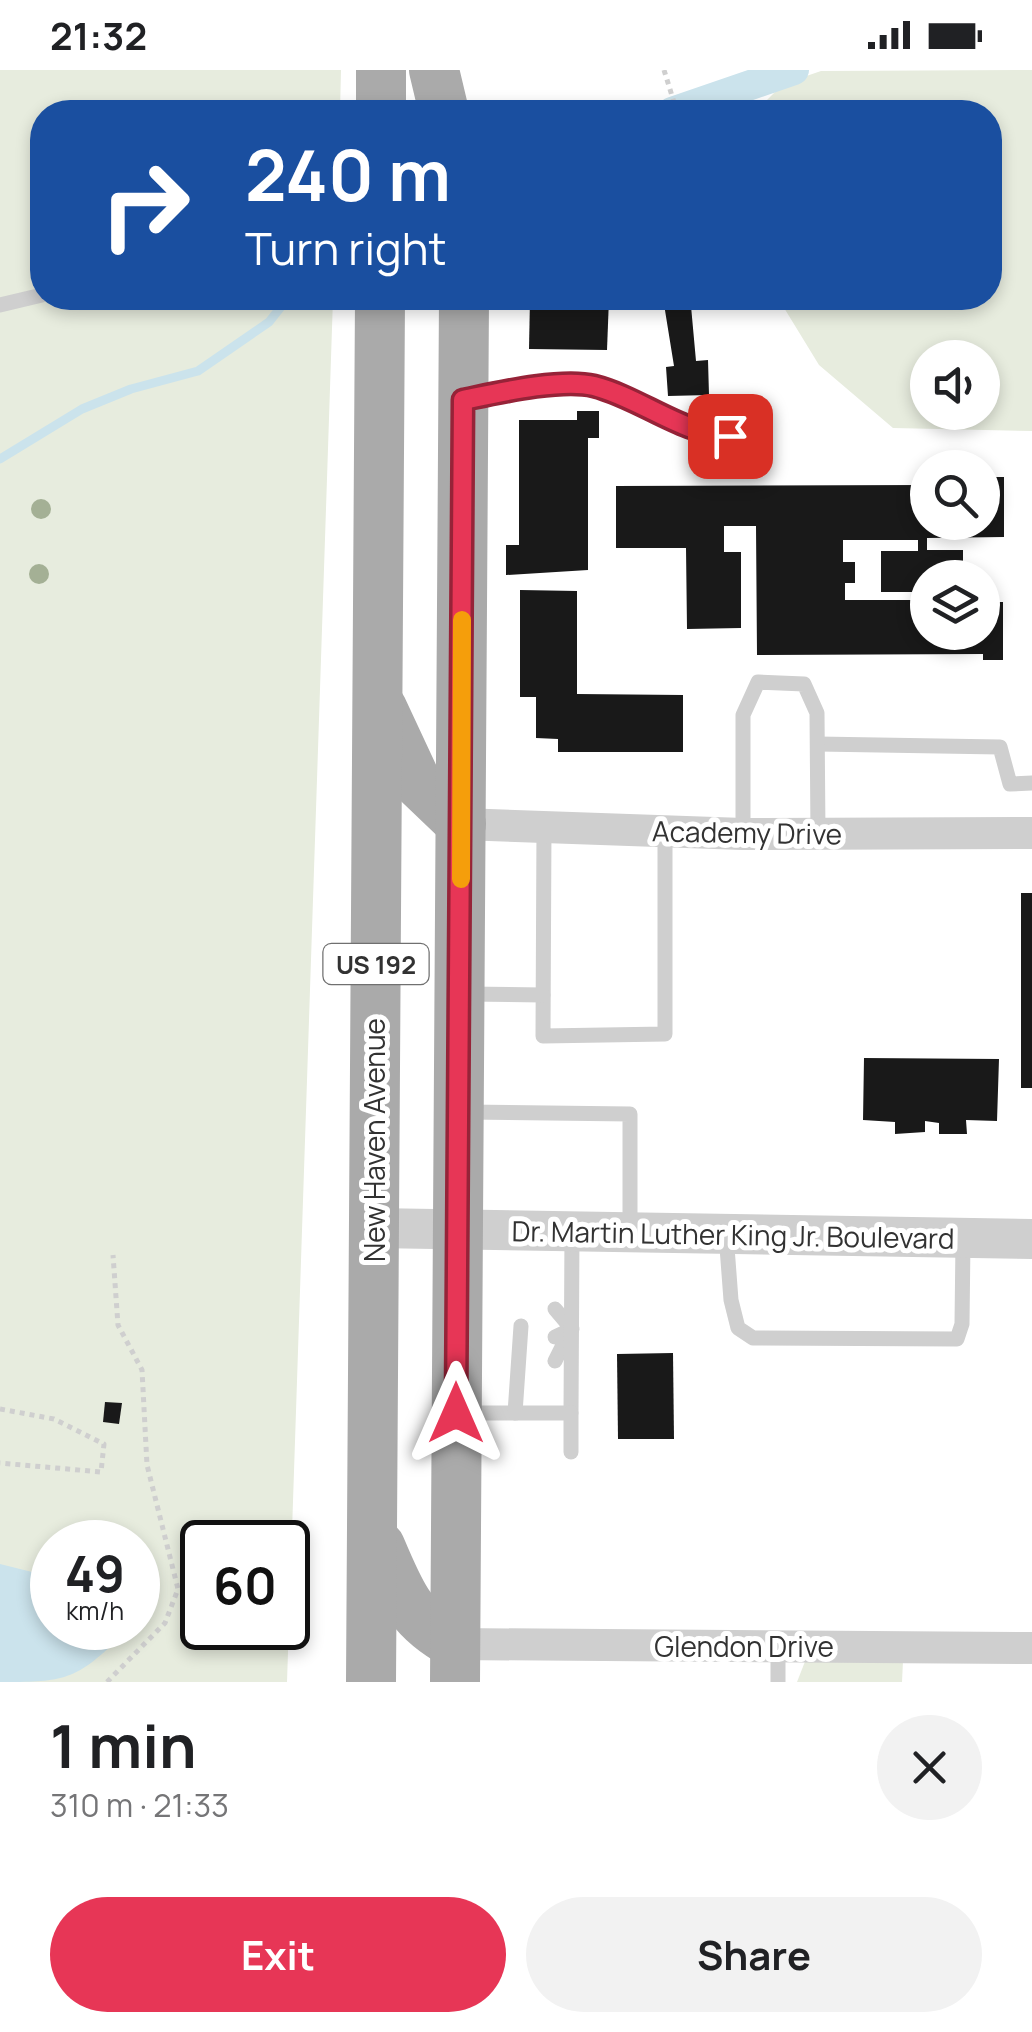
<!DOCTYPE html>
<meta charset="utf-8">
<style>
:root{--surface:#fff;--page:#f2f2f2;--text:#202124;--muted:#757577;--accent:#e73656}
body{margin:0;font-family:Manrope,sans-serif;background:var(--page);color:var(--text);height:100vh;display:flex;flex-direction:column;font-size:38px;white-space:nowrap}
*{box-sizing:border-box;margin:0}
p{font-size:32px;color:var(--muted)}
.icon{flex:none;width:55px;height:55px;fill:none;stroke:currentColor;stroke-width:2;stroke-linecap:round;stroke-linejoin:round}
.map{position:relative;height:1612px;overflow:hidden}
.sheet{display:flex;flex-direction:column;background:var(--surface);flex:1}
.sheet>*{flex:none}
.hud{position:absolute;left:30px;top:30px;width:972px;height:210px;border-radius:40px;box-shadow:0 5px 15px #0003;background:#1a4fa0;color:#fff;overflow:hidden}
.fabs{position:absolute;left:910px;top:270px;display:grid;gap:20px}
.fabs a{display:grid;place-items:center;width:90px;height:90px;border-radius:50%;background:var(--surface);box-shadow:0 5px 15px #0003;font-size:50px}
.speed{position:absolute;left:30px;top:1450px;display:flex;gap:20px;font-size:50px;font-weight:700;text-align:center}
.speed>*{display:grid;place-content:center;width:130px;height:130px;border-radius:50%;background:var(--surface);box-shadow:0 5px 15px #0003;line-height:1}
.speed small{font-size:25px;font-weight:400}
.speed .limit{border:5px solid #111;border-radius:15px;background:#fff;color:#111}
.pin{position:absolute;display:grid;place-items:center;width:85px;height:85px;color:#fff;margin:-42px;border-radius:20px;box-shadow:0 5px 15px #0006}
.me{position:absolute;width:110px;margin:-55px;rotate:0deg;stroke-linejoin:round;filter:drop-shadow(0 0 8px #0008)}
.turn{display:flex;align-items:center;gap:35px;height:210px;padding:0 50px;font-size:45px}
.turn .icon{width:130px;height:130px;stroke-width:2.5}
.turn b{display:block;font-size:70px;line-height:85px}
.round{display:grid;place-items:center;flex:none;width:105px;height:105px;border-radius:52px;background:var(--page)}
.summary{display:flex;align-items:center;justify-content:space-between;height:170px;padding:0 50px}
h1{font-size:60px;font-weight:700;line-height:75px}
.button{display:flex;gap:20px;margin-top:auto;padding:20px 50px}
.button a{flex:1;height:115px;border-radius:60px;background:var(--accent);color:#fff;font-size:40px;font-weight:700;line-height:115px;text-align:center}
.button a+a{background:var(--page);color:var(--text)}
.status{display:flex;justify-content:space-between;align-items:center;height:70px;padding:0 50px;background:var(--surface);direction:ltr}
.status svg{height:28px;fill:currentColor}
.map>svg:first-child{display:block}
.green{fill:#e7ecde;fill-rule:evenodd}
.water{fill:#cbe3ec}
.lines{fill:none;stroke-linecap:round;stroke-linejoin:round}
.stream{stroke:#cbe3ec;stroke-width:9}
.canal{stroke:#cbe3ec;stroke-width:30}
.building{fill:#191919;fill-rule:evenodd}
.path{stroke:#cfcfcf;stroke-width:5;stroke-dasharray:5 5;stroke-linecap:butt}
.service{stroke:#cfcfcf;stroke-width:15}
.minor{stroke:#cfcfcf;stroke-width:32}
.tertiary{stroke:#cfcfcf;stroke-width:40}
.primary{stroke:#aaa;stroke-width:50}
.tree{fill:#a4b095}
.route-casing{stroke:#962338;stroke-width:25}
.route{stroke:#e73656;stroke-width:18}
.slow{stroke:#f59e0b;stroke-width:18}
.labels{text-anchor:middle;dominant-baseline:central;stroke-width:10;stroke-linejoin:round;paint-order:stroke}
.shield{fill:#fff;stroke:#707070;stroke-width:2.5}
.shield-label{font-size:25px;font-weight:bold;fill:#323232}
.street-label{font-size:28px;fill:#323232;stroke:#fff}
</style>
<div class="status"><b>21:32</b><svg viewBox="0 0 49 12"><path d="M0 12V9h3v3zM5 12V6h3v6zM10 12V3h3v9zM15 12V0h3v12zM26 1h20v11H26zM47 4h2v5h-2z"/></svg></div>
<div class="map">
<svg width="1032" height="1612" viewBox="0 0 1032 1612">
<rect width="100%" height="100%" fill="#fff"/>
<g class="green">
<path d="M0,0h341l-1,42h-298v186h291l-46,1384h-287zM52,1472h86v86h-86zM202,1472h86v86h-86z"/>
<path d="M1032,0v361l-139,-3 -74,-63 -41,-67h212v-186h-245l15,-5 23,-23 38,-13zM928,288h54v54h-54z"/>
<path d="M806,1589l97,2 -1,21h-105z"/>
</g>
<path class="water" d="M0,1494l52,13v51h61l3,13c-42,41 -57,41 -116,41z"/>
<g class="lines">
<path class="stream" d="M0,389l82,-50 49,-20 67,-18 71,-49 19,-24"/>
<path class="canal" d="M672,42l122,-42"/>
</g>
<g class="building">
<path d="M530,228h79l-2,52 -78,-1z"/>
<path d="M663,228h32l1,7 -5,1 5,55 12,-1 1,35 -41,1 -2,-29 8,-1z"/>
<path d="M577,341h22v27h-11v132l-82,5v-30h13v-125h58z"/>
<path d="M984,407h20v60l-77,1v12h36v28h-35v54h54v-30h21v58h-20v-6l-226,1 -1,-129h-32v26h17v76l-54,1 -1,-81h-70v-62l312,-1v37h54zM843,470h75v11h-37v41h34v8h-70v-17h10v-21h-12z"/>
<path d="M520,520l57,1v103l106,1v57h-125v-13l-22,-1v-41h-16z"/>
<rect x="1021" y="823" width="11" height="195"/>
<path d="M864,988l135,1 -2,62 -31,-1 1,14h-28v-11l-14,-2v11l-30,2v-12l-32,-2z"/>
<path d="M673,1283l1,86h-56l-1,-85z"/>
<path d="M105,1332l17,1 -3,21 -16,-2z"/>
</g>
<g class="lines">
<g class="path">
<path d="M664,0l13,42"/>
<path d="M0,1339l54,10 50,25 -3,28 -101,-9"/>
<path d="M107,1612l58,-59 13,-34 -31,-124 -5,-95 -24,-45 -5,-70"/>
</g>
<g class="service">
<path d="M0,235l42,-10"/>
<path d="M472,328c35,-7 83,-19 118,-13 51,8 89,49 140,51"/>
<path d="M818,674l182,3 10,37 22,-1"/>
<path d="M544,756l-1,210 122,-2v-203"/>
<path d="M743,764v-119l15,-33 46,2 13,29 1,121"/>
<path d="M467,924l76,1"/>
<path d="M467,1042l163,2v115"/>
<path d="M726,1164l5,66 7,28 15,10 204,1 5,-15 1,-83"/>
<path d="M555,1239l17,20 -17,8"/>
<path d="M555,1291l14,-28"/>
<path d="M466,1343h105l1,-181"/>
<path d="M515,1343l6,-87"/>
<path d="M571,1343v39"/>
<path d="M778,1612v-36"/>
</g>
<g class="minor">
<path d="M461,754l282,10 289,-1"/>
<path d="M455,1574l577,4"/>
</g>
<path class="tertiary" d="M374,1158l658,11"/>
<g class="primary">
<path d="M381,0v42"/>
<path d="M434,0l10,42"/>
<path d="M382,638l34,73 45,43"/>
<path d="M380,1476c21,48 28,72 75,98"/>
<path d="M371,1612l9,-1384"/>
<path d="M455,1612l9,-1384"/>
</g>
</g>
<g class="tree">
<circle cx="41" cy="439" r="10"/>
<circle cx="39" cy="504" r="10"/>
</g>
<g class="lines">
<defs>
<path id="route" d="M456,1343l7,-1013c34,-7 98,-22 131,-14 47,12 87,48 136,50"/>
</defs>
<use href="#route" class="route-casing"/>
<use href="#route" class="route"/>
<path class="slow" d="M461,809l1,-259"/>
</g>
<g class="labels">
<rect class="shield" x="323.5" y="874" width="105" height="40" rx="8"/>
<g class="shield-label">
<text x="376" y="894">US 192</text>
</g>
<g class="street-label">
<text transform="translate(747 762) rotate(1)">Academy Drive</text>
<text transform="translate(374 1070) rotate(-90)">New Haven Avenue</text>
<text transform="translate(733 1164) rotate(1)">Dr. Martin Luther King Jr. Boulevard</text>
<text x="744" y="1576">Glendon Drive</text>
</g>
</g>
</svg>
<div class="fabs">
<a><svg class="icon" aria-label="sound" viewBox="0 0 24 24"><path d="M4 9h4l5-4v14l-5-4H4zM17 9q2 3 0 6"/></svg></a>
<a><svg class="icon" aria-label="search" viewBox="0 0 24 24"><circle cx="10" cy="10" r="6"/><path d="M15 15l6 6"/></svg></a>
<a><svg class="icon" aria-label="layers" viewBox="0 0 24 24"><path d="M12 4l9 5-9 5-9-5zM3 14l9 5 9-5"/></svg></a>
</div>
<div class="speed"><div>49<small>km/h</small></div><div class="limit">60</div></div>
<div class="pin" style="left:730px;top:366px;background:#d93025"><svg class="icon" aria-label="arrive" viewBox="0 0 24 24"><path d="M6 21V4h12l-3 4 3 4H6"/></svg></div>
<svg class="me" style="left:456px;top:1343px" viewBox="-20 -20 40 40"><path d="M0-17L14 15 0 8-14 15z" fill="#e73656" stroke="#fff" stroke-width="4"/></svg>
<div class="hud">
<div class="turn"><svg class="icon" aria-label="right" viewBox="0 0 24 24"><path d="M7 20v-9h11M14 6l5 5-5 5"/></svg><div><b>240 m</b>Turn right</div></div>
</div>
</div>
<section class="sheet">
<div class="summary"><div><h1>1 min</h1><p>310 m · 21:33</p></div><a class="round"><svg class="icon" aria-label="close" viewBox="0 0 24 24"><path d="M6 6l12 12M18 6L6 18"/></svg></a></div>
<div class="button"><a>Exit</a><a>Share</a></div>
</section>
